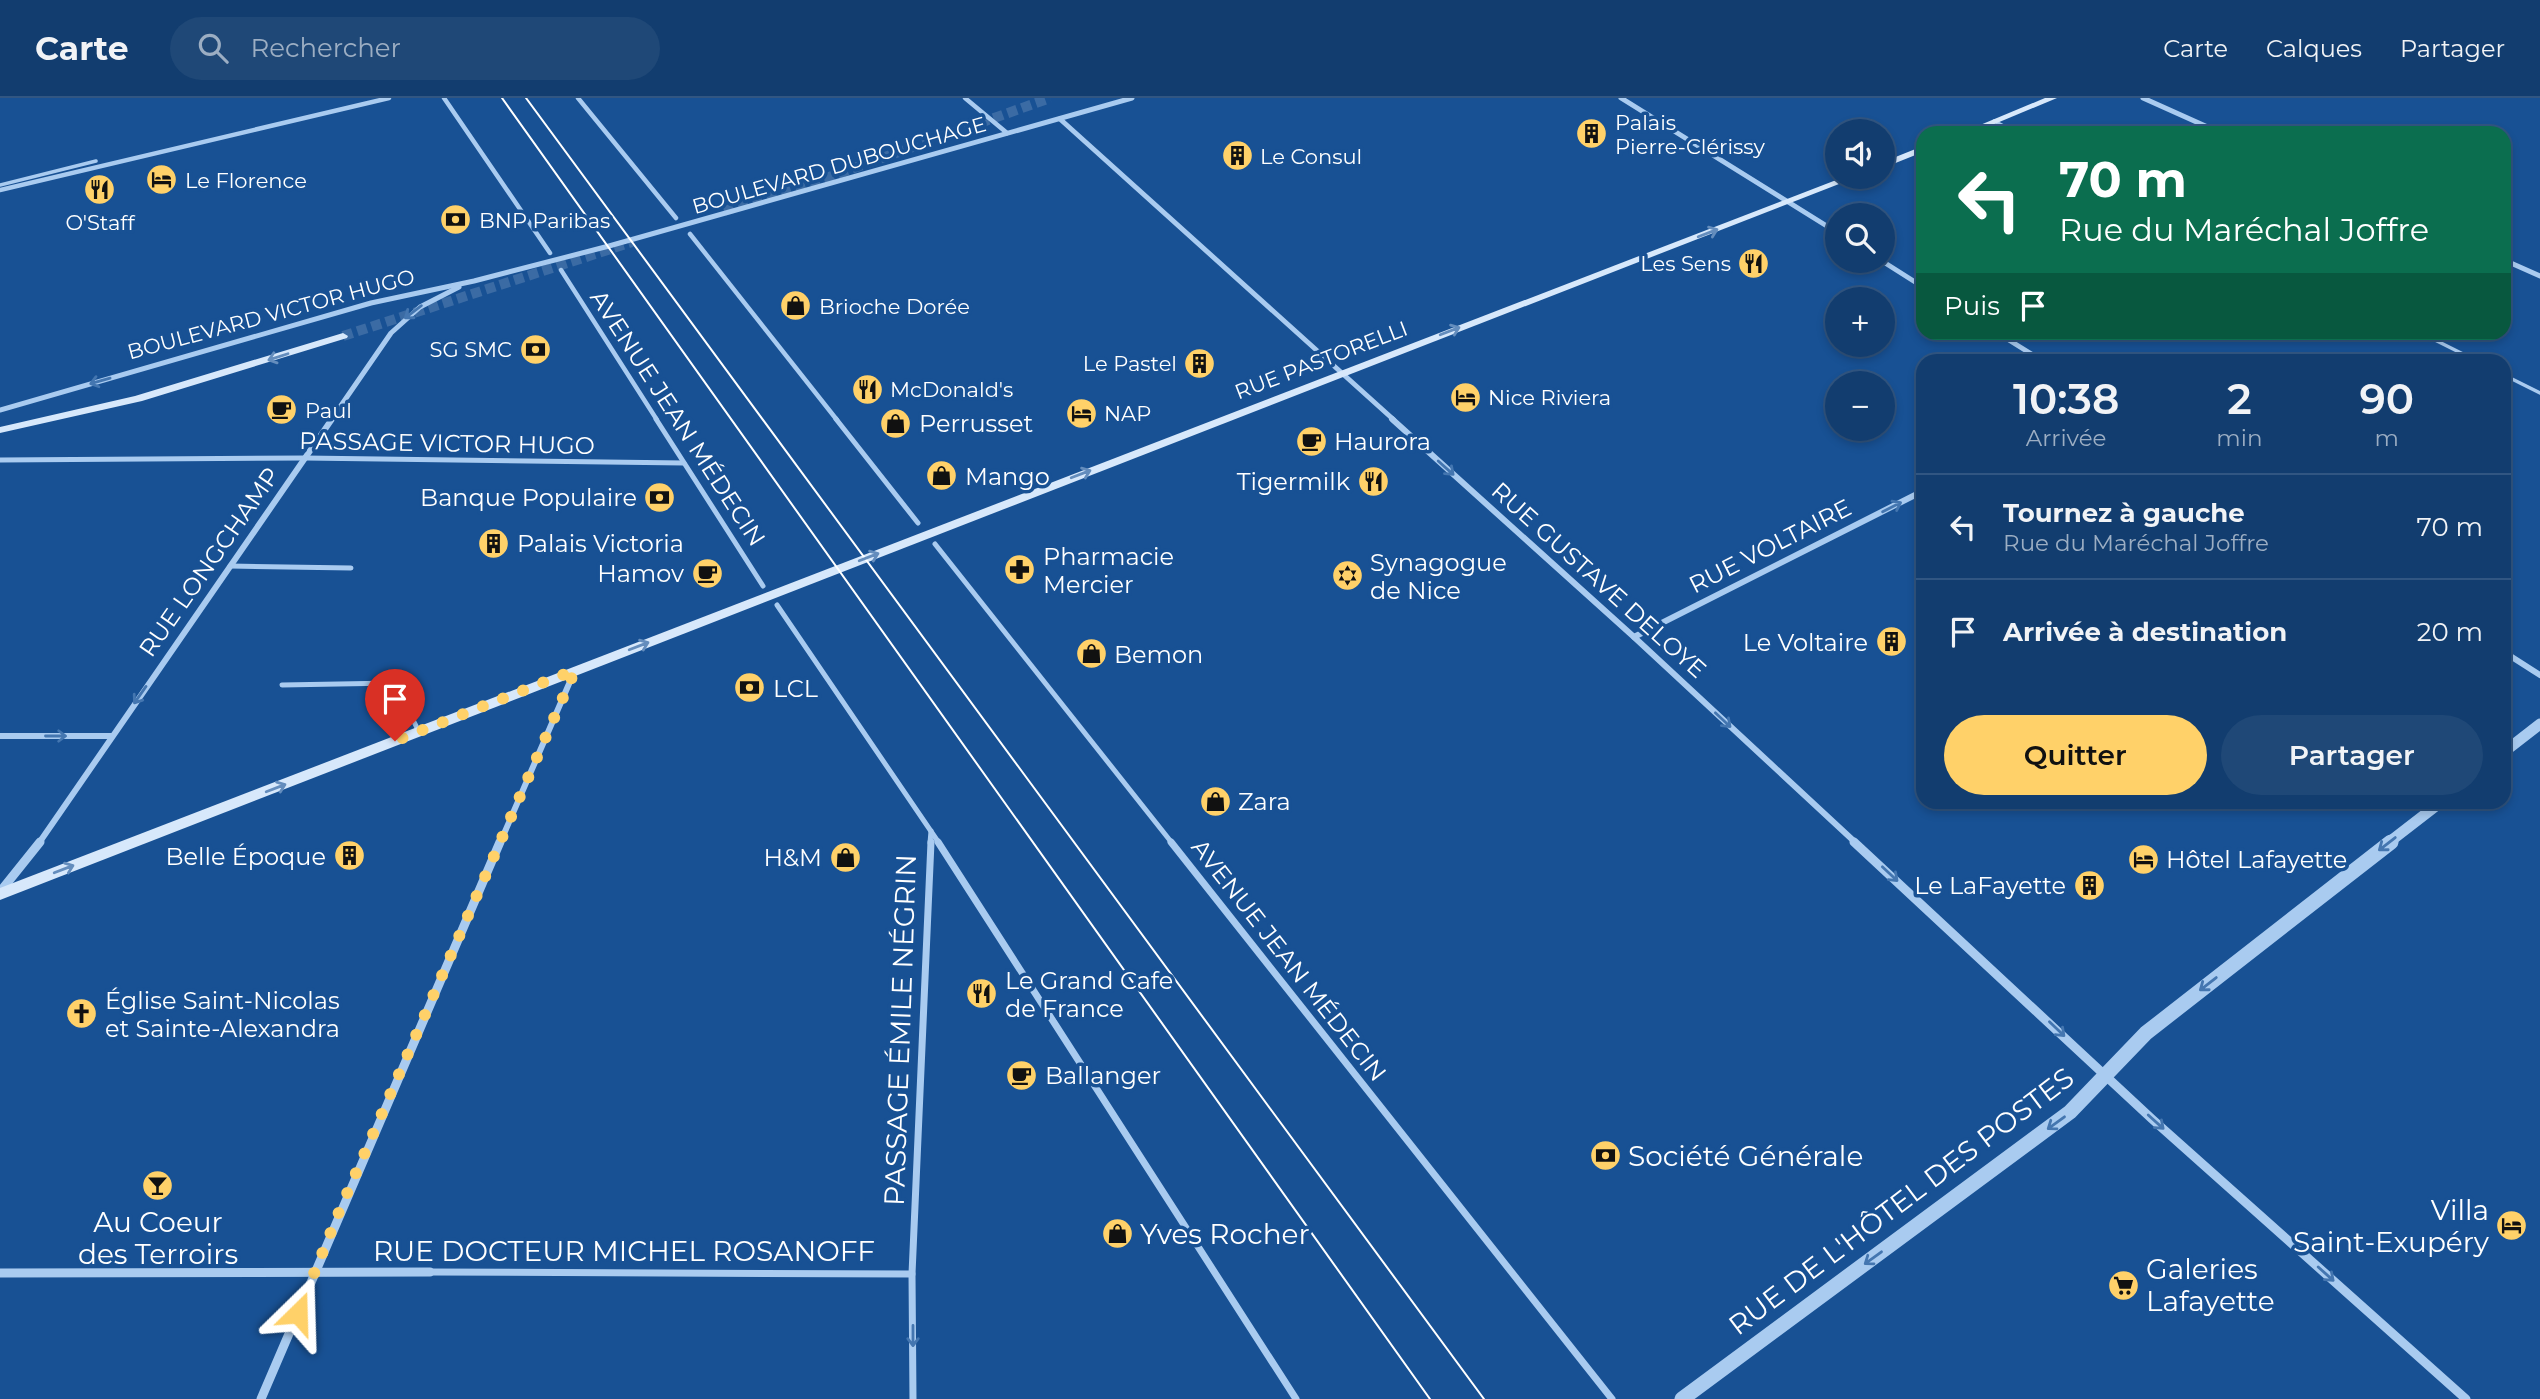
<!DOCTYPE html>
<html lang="fr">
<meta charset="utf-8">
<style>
:root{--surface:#123d6f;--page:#1f4877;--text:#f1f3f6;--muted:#9caec3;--line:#315682;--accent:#ffd169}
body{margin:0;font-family:Montserrat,sans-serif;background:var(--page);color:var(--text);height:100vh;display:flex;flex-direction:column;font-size:26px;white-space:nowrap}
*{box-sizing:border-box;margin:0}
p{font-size:23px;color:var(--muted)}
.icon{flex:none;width:38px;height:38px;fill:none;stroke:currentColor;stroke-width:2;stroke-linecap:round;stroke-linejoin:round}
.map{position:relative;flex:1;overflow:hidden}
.side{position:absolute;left:1916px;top:256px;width:595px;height:455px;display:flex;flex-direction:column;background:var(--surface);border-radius:21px;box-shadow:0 4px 10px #0003,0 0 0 2px var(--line)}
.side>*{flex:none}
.guide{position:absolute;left:1916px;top:28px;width:595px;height:214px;border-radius:21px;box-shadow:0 4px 10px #0003,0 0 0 2px var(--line);background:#0b6e4f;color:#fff;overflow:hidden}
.controls{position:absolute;left:1825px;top:21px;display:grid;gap:14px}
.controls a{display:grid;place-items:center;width:70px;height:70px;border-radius:50%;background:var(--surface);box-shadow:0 4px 10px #0003,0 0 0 2px var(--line);font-size:35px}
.pin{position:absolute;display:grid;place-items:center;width:60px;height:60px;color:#fff;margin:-72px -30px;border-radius:50% 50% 50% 0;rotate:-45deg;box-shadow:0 0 7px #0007}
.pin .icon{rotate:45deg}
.me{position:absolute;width:77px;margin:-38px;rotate:22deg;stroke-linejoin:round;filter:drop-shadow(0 0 5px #0008)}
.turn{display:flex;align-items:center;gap:24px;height:147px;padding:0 28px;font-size:32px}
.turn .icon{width:91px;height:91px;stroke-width:2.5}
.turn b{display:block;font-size:49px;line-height:60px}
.then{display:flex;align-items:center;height:66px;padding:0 28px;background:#0003;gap:14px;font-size:26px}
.eta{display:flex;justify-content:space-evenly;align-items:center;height:119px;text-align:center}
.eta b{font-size:42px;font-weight:600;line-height:49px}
.primary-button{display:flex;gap:14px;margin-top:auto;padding:14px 28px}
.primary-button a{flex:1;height:80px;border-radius:42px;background:var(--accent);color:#111;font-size:28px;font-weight:600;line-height:80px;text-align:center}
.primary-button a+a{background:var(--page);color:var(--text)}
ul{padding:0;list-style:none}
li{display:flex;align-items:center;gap:21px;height:105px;padding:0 28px;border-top:2px solid var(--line)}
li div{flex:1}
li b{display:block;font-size:26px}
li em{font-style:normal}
header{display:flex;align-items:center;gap:42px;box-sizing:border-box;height:98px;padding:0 35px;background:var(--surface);border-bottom:2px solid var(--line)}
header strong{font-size:33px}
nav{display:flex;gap:38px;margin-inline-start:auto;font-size:24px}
.search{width:490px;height:63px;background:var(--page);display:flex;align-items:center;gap:18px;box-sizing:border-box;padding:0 24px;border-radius:38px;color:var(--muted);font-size:26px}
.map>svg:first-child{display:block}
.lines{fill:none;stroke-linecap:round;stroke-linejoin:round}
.secondary-tunnel{stroke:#3b6ba4;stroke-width:10;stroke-dasharray:10 5;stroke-linecap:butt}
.service-far1{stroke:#a9cbf0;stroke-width:3.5}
.service{stroke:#a9cbf0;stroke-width:5}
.pedestrian-far2{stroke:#a9cbf0;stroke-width:4.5}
.pedestrian-far1{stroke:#a9cbf0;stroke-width:5}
.pedestrian{stroke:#a9cbf0;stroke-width:7}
.minor-far2{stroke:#a9cbf0;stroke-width:5}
.minor-far1{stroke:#a9cbf0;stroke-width:6}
.minor{stroke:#a9cbf0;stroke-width:9}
.tertiary-far1{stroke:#a9cbf0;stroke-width:11}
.tertiary{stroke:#a9cbf0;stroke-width:15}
.secondary{fill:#d7e8fb;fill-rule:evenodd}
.tram{stroke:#fff;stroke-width:2}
.oneway{stroke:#648dbd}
.oneway2{stroke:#4476b0}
.route{stroke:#ffd169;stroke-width:12;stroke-dasharray:0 21.6}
.labels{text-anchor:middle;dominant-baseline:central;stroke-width:7;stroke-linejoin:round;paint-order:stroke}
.far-poi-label{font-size:21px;fill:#fff;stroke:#185194;text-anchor:start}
.far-street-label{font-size:21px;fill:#fff;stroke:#185194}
.street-label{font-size:24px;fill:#fff;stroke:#185194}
.poi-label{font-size:24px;fill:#fff;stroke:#185194;text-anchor:start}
.near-street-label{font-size:28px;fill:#fff;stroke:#185194}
.near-poi-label{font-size:28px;fill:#fff;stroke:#185194;text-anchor:start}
</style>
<header>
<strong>Carte</strong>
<div class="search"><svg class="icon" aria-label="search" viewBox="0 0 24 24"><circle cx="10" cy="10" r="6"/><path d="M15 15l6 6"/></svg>Rechercher</div>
<nav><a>Carte</a><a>Calques</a><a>Partager</a></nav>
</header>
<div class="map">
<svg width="2540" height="1301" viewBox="0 0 2540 1301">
<rect width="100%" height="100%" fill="#185194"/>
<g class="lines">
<g class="secondary-tunnel">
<path d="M724,113l105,-34 221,-79"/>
<path d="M343,238l289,-94"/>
</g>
<g class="service-far1">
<path d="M1994,23l23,12"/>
<path d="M0,87l96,-24"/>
<path d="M2419,234l56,28"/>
<path d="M2504,277l36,18"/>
</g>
<g class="service">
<path d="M230,468l121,2"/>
<path d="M282,587l113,-2 24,49"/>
</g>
<g class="pedestrian-far2">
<path d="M444,0l106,155"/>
<path d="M578,0l98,120"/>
<path d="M965,0l42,35"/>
<path d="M0,92l389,-92"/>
<path d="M690,136l147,186"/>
<path d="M561,172l96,150"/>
</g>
<g class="pedestrian-far1">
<path d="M656,321l107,167"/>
<path d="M836,321l82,104"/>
<path d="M0,362l305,-2 379,5"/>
<path d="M935,446l237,299"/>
<path d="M777,507l162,238"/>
<path d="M930,745l1,-12"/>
</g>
<g class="pedestrian">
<path d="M938,744l358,557"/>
<path d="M1171,744l441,557"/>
<path d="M430,1174l482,2"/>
<path d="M913,1301l-1,-125 19,-432"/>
</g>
<g class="minor-far2">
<path d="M1621,0l217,135"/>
<path d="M2143,0l78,35"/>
<path d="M1060,21l334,301"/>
<path d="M2504,162l36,16"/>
<path d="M1882,163l41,26"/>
<path d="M1996,234l45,28"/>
<path d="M0,312l371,-107 103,-22 135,-35 523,-148"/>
<path d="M331,322l60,-87 29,-26 39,-20"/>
</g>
<g class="minor-far1">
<path d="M1392,321l242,218 222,206"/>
<path d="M1634,539l289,-146"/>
<path d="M2504,554l36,23"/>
<path d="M0,638h112"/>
<path d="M39,745l293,-424"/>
<path d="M500,745l75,-173"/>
</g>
<g class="minor">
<path d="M1854,744l298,277 314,280"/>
<path d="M0,794l40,-50"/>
<path d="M0,1175l430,-1"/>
<path d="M261,1301l239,-557"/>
</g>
<g class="tertiary-far1">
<path d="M2504,654l36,-28"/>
<path d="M2388,745l53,-41"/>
</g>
<path class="tertiary" d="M1682,1301l388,-287 76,-79 245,-191"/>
<g class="secondary">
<path d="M2045,0h12l-84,35h-12z"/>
<path d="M1923,48v6l-40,16v-6z"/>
<path d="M1844,79h13l-1857,723v-12z"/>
<path d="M343,235l5,3 -1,2 -205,63 -142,32v-6l135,-31z"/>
</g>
<g class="tram">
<path d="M502,0l928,1301"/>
<path d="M526,0l958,1301"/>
</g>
</g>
<defs><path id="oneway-shaft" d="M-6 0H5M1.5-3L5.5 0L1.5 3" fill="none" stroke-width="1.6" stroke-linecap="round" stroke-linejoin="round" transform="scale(1.75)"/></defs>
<g class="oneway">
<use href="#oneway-shaft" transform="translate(1708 135) rotate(-21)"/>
<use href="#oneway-shaft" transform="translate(1450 233) rotate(-21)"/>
<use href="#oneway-shaft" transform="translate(278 259) rotate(162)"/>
<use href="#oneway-shaft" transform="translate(1081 376) rotate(-21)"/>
<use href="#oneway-shaft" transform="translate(869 459) rotate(-21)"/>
<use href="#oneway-shaft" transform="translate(639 548) rotate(-21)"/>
<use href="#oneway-shaft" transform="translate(276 690) rotate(-21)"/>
<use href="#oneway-shaft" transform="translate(64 771) rotate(-21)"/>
</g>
<g class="oneway2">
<use href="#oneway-shaft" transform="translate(413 214) rotate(143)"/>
<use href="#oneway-shaft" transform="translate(100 283) rotate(164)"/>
<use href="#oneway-shaft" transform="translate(1446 370) rotate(42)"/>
<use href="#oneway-shaft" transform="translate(1892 409) rotate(-27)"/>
<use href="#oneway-shaft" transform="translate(140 597) rotate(125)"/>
<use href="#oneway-shaft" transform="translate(1723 622) rotate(43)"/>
<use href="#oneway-shaft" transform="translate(56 638)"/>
<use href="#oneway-shaft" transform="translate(2387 746) rotate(142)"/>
<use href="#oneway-shaft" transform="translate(1890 776) rotate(43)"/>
<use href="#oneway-shaft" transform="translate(2208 886) rotate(142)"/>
<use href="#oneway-shaft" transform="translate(2057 931) rotate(44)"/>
<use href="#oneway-shaft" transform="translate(2156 1024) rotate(42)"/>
<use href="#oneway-shaft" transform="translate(2056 1025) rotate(144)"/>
<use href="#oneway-shaft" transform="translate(1873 1160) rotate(144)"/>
<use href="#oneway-shaft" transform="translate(2326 1176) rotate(42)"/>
<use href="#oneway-shaft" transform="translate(913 1238) rotate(90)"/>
</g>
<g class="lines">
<path class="route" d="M298,1215l41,-101 236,-542 -180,71"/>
</g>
<defs>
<symbol id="building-disc" viewBox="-11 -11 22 22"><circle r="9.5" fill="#ffd169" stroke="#185194"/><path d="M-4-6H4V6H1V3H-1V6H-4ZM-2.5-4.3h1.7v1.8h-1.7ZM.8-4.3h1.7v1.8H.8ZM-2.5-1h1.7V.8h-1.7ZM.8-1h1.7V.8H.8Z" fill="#111"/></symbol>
<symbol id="hotel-disc" viewBox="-11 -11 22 22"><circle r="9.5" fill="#ffd169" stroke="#185194"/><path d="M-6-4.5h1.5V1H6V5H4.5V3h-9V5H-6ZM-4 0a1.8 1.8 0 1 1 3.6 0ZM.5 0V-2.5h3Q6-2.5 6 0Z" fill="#111"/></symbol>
<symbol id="restaurant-disc" viewBox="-11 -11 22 22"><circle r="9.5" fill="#ffd169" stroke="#185194"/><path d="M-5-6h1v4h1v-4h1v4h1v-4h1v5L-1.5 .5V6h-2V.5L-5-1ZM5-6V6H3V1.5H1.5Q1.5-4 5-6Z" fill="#111"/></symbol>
<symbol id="bank-disc" viewBox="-11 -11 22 22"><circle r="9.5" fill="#ffd169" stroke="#185194"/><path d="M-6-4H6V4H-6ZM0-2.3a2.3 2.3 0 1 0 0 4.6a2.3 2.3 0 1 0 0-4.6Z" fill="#111"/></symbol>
<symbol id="shop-disc" viewBox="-11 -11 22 22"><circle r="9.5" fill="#ffd169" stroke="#185194"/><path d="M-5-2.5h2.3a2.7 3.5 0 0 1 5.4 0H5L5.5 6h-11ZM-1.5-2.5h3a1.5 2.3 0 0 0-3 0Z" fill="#111"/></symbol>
<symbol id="cafe-disc" viewBox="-11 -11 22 22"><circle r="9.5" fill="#ffd169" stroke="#185194"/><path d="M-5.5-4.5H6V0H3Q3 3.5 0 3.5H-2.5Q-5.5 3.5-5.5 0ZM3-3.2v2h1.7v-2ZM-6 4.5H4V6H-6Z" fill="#111"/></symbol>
<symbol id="pharmacy-disc" viewBox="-11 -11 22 22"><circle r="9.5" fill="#ffd169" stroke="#185194"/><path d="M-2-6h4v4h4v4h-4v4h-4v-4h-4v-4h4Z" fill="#111"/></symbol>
<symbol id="synagogue-disc" viewBox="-11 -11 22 22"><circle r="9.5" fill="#ffd169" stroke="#185194"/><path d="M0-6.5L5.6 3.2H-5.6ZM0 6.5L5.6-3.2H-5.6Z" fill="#111"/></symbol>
<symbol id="church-disc" viewBox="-11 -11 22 22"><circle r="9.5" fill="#ffd169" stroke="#185194"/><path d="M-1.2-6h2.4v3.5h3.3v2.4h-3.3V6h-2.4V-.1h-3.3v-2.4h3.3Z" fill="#111"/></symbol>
<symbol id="bar-disc" viewBox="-11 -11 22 22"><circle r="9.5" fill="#ffd169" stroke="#185194"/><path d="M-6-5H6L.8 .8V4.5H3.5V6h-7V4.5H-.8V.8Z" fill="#111"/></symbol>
<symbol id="supermarket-disc" viewBox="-11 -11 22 22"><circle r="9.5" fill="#ffd169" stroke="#185194"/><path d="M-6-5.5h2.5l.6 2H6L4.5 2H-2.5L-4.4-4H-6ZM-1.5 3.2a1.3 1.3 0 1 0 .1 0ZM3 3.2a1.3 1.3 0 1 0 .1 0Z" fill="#111"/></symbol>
</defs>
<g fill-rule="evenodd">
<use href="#building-disc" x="1574" y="18" width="35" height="35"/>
<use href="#building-disc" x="1220" y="40" width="35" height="35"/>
<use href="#hotel-disc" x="144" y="64" width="35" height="35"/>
<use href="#restaurant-disc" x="82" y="74" width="35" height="35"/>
<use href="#bank-disc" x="438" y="104" width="35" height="35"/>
<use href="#restaurant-disc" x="1736" y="148" width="35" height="35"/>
<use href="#shop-disc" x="778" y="190" width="35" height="35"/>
<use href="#bank-disc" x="518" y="234" width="35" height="35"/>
<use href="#building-disc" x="1182" y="248" width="35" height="35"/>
<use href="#restaurant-disc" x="850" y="274" width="35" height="35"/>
<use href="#hotel-disc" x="1448" y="282" width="35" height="35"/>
<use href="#cafe-disc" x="264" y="294" width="35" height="35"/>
<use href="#hotel-disc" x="1064" y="298" width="35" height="35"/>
<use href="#shop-disc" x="878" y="308" width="35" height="35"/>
<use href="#cafe-disc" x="1294" y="326" width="35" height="35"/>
<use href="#shop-disc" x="924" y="360" width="35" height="35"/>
<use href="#restaurant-disc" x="1356" y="366" width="35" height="35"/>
<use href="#bank-disc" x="642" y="382" width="35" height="35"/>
<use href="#building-disc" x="476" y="428" width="35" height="35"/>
<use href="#pharmacy-disc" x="1002" y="454" width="35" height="35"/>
<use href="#cafe-disc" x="690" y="458" width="35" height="35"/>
<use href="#synagogue-disc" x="1330" y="460" width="35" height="35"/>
<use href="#building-disc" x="1874" y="526" width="35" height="35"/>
<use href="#shop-disc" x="1074" y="538" width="35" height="35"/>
<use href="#bank-disc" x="732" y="572" width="35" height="35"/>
<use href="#shop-disc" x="1198" y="686" width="35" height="35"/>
<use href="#building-disc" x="332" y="740" width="35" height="35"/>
<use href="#shop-disc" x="828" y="742" width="35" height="35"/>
<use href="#hotel-disc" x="2126" y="744" width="35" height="35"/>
<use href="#building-disc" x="2072" y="770" width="35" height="35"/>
<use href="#restaurant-disc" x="964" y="878" width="35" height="35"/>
<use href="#church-disc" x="64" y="898" width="35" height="35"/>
<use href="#cafe-disc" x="1004" y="960" width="35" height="35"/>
<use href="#bank-disc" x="1588" y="1040" width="35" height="35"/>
<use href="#bar-disc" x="140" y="1070" width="35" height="35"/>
<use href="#hotel-disc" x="2494" y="1110" width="35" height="35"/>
<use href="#shop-disc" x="1100" y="1118" width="35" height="35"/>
<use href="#supermarket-disc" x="2106" y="1170" width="35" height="35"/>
</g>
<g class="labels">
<g class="far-poi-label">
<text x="1615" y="24">Palais<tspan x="1615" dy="24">Pierre-Clérissy</tspan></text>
<text x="1260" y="58">Le Consul</text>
<text x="185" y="82">Le Florence</text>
<text x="479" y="122">BNP Paribas</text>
<text x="100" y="124" text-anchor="middle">O'Staff</text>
<text x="1731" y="165" text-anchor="end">Les Sens</text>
<text x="819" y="208">Brioche Dorée</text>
<text x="512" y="251" text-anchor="end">SG SMC</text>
<text x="1177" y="265" text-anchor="end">Le Pastel</text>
<text x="890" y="291">McDonald's</text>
<text x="1488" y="299">Nice Riviera</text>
<text x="305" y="312">Paul</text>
<text x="1104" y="315">NAP</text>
</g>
<g class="far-street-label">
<text transform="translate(839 67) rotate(-16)">BOULEVARD DUBOUCHAGE</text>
<text transform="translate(271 216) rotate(-15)">BOULEVARD VICTOR HUGO</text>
<text transform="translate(1321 262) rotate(-21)">RUE PASTORELLI</text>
</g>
<g class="street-label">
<text transform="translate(678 320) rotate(57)">AVENUE JEAN MÉDECIN</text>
<text transform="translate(447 345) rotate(1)">PASSAGE VICTOR HUGO</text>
<text transform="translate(1770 448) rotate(-27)">RUE VOLTAIRE</text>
<text transform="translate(209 464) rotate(-55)">RUE LONGCHAMP</text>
<text transform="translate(1599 482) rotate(42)">RUE GUSTAVE DELOYE</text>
<text transform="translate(1289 862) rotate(52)">AVENUE JEAN MÉDECIN</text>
</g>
<g class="poi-label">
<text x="919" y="325">Perrusset</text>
<text x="1334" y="343">Haurora</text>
<text x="965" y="378">Mango</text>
<text x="1350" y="383" text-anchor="end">Tigermilk</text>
<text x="637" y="399" text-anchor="end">Banque Populaire</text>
<text x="517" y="445">Palais Victoria</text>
<text x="1043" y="458">Pharmacie<tspan x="1043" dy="28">Mercier</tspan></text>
<text x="1370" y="464">Synagogue<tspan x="1370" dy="28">de Nice</tspan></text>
<text x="684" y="475" text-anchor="end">Hamov</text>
<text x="1868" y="544" text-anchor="end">Le Voltaire</text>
<text x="1114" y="556">Bemon</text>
<text x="773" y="590">LCL</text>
<text x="1238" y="703">Zara</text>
<text x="326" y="758" text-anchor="end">Belle Époque</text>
<text x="822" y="759" text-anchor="end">H&amp;M</text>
<text x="2166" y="761">Hôtel Lafayette</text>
<text x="2066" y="787" text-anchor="end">Le LaFayette</text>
<text x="1005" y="882">Le Grand Cafe<tspan x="1005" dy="28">de France</tspan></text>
<text x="105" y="902">Église Saint-Nicolas<tspan x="105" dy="28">et Sainte-Alexandra</tspan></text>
<text x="1045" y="977">Ballanger</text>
</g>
<g class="near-street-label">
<text transform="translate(900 932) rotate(-88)">PASSAGE ÉMILE NÉGRIN</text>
<text transform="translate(1901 1103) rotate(-37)">RUE DE L'HÔTEL DES POSTES</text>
<text x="624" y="1153">RUE DOCTEUR MICHEL ROSANOFF</text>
</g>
<g class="near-poi-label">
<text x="1628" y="1058">Société Générale</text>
<text x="2489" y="1112" text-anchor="end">Villa<tspan x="2489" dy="32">Saint-Exupéry</tspan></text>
<text x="158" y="1124" text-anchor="middle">Au Coeur<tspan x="158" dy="32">des Terroirs</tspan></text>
<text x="1140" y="1136">Yves Rocher</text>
<text x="2146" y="1171">Galeries<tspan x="2146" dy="32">Lafayette</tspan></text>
</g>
</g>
</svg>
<div class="controls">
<a><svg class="icon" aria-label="sound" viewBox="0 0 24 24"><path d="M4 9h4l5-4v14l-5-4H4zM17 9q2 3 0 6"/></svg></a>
<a><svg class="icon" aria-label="search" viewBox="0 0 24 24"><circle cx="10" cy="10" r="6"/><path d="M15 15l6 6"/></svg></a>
<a>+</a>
<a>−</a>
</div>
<div class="pin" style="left:395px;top:643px;background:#d93025"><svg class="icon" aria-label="arrive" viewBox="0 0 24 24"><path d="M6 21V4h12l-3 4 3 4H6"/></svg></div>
<svg class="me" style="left:298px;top:1215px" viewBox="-20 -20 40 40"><path d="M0-17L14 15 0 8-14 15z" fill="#ffd169" stroke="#fff" stroke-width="4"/></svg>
<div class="guide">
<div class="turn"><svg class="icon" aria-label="left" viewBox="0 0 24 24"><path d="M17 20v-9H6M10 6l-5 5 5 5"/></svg><div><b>70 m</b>Rue du Maréchal Joffre</div></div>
<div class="then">Puis<svg class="icon" aria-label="arrive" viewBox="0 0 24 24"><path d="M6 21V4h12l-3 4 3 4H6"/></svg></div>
</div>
<section class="side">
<div class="eta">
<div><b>10:38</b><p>Arrivée</p></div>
<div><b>2</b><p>min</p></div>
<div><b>90</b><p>m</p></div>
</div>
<ul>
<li><svg class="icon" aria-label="left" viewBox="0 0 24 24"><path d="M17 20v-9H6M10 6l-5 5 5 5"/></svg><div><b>Tournez à gauche</b><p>Rue du Maréchal Joffre</p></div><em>70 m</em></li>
<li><svg class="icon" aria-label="arrive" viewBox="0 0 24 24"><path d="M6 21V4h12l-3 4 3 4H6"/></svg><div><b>Arrivée à destination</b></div><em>20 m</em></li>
</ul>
<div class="primary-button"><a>Quitter</a><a>Partager</a></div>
</section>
</div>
